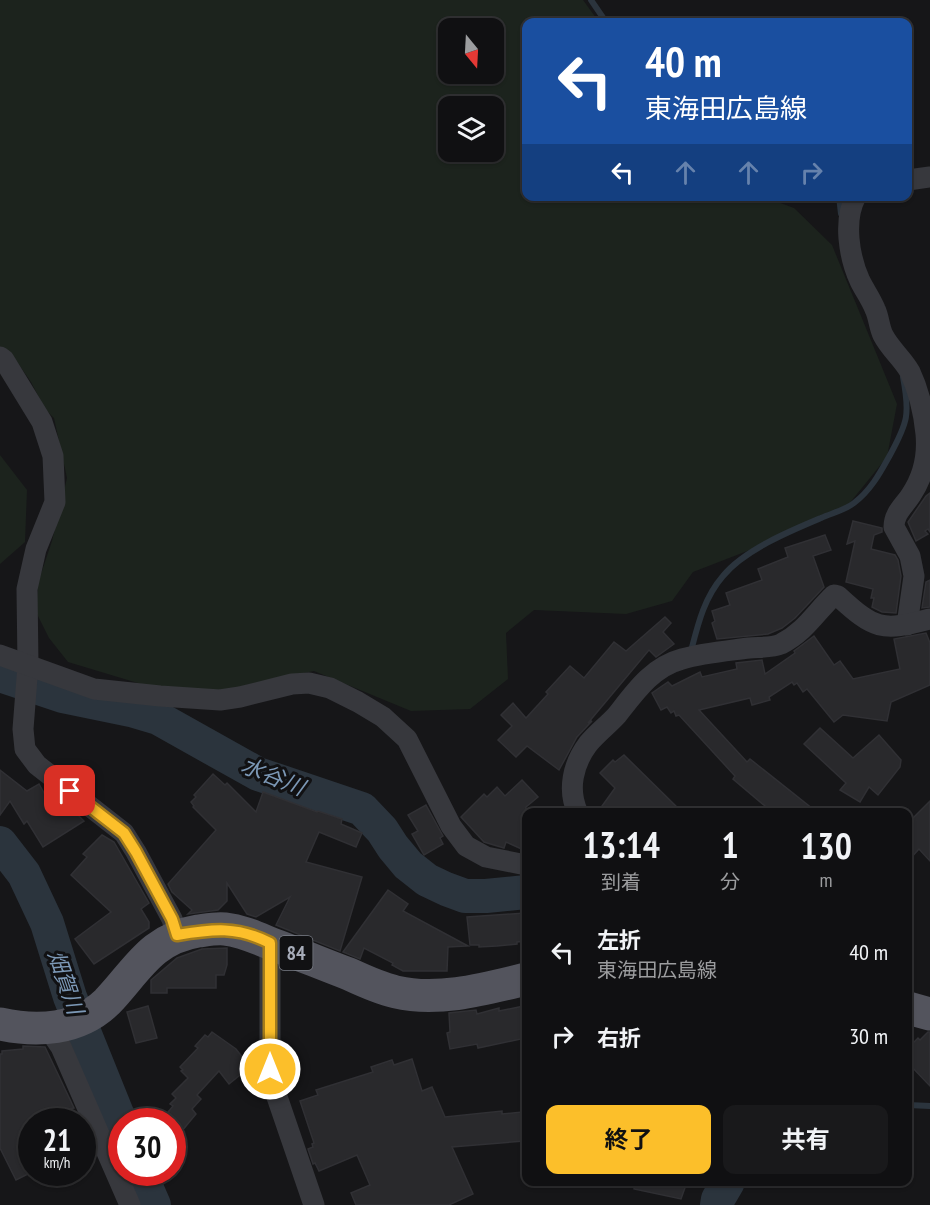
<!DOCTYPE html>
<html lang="ja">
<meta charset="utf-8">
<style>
:root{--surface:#101012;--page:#19191b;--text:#f1f3f6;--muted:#9c9d9f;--line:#303032;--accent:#fcbf2a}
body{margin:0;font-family:"PT Sans Narrow","Noto Sans JP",sans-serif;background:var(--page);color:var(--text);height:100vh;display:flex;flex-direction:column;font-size:22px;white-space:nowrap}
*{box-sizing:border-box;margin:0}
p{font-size:20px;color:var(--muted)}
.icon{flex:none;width:33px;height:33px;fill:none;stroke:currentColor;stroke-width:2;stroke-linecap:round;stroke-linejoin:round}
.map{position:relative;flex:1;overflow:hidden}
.sheet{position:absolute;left:522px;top:808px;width:390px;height:378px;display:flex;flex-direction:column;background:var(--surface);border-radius:12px;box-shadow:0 2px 4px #0004,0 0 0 2px var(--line)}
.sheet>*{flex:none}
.top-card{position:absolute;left:522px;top:18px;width:390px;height:183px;border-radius:12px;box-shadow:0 2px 4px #0004,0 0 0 2px var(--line);background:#1a4fa0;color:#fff;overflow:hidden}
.needle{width:39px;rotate:162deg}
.tools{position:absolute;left:438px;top:18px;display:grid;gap:12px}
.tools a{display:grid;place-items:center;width:66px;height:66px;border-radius:12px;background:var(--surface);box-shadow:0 2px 4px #0004,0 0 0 2px var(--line);font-size:30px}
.speed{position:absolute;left:18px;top:1108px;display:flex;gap:12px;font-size:30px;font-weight:700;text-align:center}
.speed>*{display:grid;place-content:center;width:78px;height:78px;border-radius:50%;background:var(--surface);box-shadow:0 2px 4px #0004,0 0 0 2px var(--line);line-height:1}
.speed small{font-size:15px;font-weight:400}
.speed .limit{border:9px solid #d22;background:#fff;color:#111}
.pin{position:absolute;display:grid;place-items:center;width:51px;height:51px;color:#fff;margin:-26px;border-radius:12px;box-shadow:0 3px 9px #0006}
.me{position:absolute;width:66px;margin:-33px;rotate:0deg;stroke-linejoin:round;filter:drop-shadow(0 0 4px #0008)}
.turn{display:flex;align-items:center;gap:21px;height:126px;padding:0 24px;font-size:27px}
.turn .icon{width:78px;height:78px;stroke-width:2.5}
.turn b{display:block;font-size:42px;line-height:51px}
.lanes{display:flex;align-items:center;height:57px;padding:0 24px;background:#0003;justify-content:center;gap:30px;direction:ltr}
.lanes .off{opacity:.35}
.eta{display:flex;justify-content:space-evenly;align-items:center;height:102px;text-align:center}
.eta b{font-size:36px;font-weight:700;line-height:42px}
.action{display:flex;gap:12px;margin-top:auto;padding:12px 24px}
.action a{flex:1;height:69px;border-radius:12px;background:var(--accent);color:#111;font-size:24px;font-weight:700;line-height:69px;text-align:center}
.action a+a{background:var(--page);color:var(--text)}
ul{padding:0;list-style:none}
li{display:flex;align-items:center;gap:18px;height:84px;padding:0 24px}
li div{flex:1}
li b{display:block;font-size:22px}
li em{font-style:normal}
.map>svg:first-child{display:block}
.green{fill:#1c231d;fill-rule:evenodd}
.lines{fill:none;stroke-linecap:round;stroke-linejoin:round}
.stream{stroke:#2b343d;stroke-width:6}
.river{stroke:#2b343d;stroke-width:34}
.building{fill:#29292c;stroke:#303034;stroke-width:1.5}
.street{stroke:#37383d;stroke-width:21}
.primary{stroke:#53545d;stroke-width:33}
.route-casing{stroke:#a47c1b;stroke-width:15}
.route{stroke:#fcbf2a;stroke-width:10}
.labels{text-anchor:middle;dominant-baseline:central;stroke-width:6;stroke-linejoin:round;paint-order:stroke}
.shield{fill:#111113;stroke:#7a7e87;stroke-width:1.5}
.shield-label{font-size:20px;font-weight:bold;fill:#a7acb9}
.water-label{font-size:22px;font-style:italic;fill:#7c98b6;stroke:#111113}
</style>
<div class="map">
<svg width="930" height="1205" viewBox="0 0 930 1205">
<rect width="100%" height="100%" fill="#161618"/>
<g class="green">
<path d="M0,0h583l16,22h-73v174h235l33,12 38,37 65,159 -10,53 -43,53 -79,34 -72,28 -21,29 -46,13 -92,-4 -28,23 2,46 -38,30 -59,2 -97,-40 -68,14 -27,12 -78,-13 -73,-22 -19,-24 -13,-26 2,-29 14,-42 15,-63 -6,-28 -7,-32 -9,-9 -14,-27 -18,-26 -13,-9zM448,28h46v46h-46zM448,106h46v46h-46z"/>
<path d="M0,455l27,35 -2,52 -25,22z"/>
</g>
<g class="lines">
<g class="stream">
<path d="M591,0l15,22"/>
<path d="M839,196l2,18"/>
<path d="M691,651c7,-27 13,-53 32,-75 21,-26 67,-45 98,-58 11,-5 24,-8 33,-15 17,-13 26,-30 36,-48 18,-33 20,-41 13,-78"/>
<path d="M908,1105l22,1"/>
</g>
<g class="river">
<path d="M0,675l63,21 68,14 27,8 100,56 104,35 20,21 11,17 15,18 19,15 19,9 19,7h21l40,-4"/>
<path d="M0,843l24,31 23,49 23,74 52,129"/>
<path d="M140,1173l14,32"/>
<path d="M717,1205l1,-6 10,-17"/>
</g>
</g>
<g class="building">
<path d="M930,493v39l-2,-3 -3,2 3,3 -12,7 -8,-19 18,-26z"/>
<path d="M853,521l29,7v4l-8,3 -3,14 24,6 3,5 3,16 -5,37 -14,-1 -10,-5 2,-9h-3l2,-9 -27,-7 9,-41 -8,3z"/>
<path d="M825,535l6,15 -18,6 11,31 -29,31 -13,10 -14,6 -51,5 -5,-16 3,-2 -3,-10 18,-6 -4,-12 36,-13 -4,-11 30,-12 -3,-9z"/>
<path d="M930,580v27l-8,1 4,-26z"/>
<path d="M665,617l6,6 -8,9 11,12 -18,13 -7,-7 -61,73 4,-2 -15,16 -18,33 -32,-24 -11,11 -18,-17 14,-14 -11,-11 12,-12 13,15 22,-24 -2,-2 24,-26 14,12 30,-36 12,9z"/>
<path d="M926,633l4,10v42l-39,17 -4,19 -44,-6 -9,7 -27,-33 -4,3 -6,-9 -3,2 -2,-3 -23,15 1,3 -18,5 -2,-7 -51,12 48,52 3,-3 68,54h-58l5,-7 -32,-27 2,-3 -56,-61 -3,1 -2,-5 -3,2 -4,-6 -6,3 -9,-17 16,-11 4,4 28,-14 2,5 35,-8 -1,-6 26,-3 3,14 30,-21 -1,-2 20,-15 20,29 6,-4 13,18 47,-10 -6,-30z"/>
<path d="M820,728l33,30 26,-23 22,25 -1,7 -22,28 -9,-8 -9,15 -20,-12 6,-7 -42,-39z"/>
<path d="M624,755l59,58h-86l18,-25 -15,-15 13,-13 2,2z"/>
<path d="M0,770l27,21 12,-7 13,23 9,-5 6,9 4,-3 13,13 -41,26 -16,-26 -3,3 -14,-23 -10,14z"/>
<path d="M213,774l12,11 2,-2 29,29 7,-20 54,20 1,-1 24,8 -1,5 21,9 -6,14 -37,-15 -13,30 56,15 -22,74 -64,-26 14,-28 -34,20 -9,-3 -20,-31v18l-9,9 -30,4 4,-4 -20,-18 -4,-8 48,-54 -23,-23 1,-1 -3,-4 5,-5 -2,-2z"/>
<path d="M522,780l16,17 -12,10v44l-20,-9 -2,6 -20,-6 -23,-25 23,-23 3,3 10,-10 8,9z"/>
<path d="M930,801v60l-11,-12 -11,12v-38z"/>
<path d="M426,805l17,31 -3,2 3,6 -19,11 -12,-21 6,-3 -10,-16z"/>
<path d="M102,835l12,7 35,61 -8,6 8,13v6l-55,36 -19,-25 36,-27 -40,-37 16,-18 -4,-3z"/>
<path d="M388,890l20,14 -5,7 65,35 -20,1 -1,24h-44l-11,-6 1,-2 -29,-15 -4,11 -17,-7z"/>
<path d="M525,913l1,28 -9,1v2l-20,2 -18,1v-2h-9l-3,-28z"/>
<path d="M227,948v17l-3,10h-8v13h-49v5h-16v-13l26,-22 25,-9z"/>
<path d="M148,1006l9,32 -21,5 -9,-31z"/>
<path d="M524,1006l2,32 -48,10 -1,-4 -27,5 -3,-16 3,-1 -1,-19 27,-3 1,4 22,-6v3z"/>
<path d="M212,1032l24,17 14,18 -21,17 -10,-13 -22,24 4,4 -9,10 4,5 -24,29v-21h-12l13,-16 -3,-2 6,-6 -4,-4 16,-16 -7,-7 2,-1 -3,-3 18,-19 -3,-2 10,-11 3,2z"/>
<path d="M928,1032h2v54l-22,-23v-15l10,-10 2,2z"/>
<path d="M23,1046l22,1 29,61 -13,3 4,11h-33v50l-16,8 -16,-32v-94h2v-3l21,-2z"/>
<path d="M412,1059l10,32 10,-4 13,30 57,-6v3l20,-2 2,29 -72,6 21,47 -24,11h-93l-5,-12 19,-8 -13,-30 -38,16 -4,-8 -2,1 -5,-15 5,-2 -1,-3 2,-1 -14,-42 18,-6 -2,-5 57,-18 -2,-5 21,-7 2,5z"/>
<path d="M635,1182h52l-6,17 -47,-10z"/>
</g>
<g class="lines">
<g class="street">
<path d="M908,180l22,-3"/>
<path d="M856,196c-13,24 -7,61 4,85 5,10 11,18 15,28 4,8 4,18 8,26 7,14 20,24 27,37 9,19 14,42 16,62 2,22 -3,43 -15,61 -7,11 -17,18 -17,32l16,29 4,20 -7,49"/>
<path d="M0,357l4,3 38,62 11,34 2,46 -19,47 -9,40 1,76 -5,64 2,20 12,16 87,68 12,19 36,67 5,16"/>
<path d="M0,655l94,34 66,7 60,4 20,-3 52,-13 17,-1 21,5 28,14 25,15 24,22 44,87 15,20 20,11 40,8"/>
<path d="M578,813c-11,-23 -5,-49 10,-69 9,-11 20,-19 29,-29 18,-23 35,-48 65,-56 21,-6 45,-8 67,-11 10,-1 23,0 32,-4 24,-12 35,-32 53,-49l4,1c36,33 43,36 92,23"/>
<path d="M270,943v126l5,22 39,114"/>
<path d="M48,1028l13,19 69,158"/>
</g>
<g class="primary">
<path d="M908,1008l22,6"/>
<path d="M0,1024c37,8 78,6 107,-22 30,-31 43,-63 91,-71 8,-1 18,-3 27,-2 19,2 34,10 52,17 24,9 48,19 72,28 15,7 30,14 47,18 42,10 89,-3 130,-13"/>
</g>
</g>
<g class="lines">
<defs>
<path id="route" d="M70,791l54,42 12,19 36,67 5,16c36,-6 60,-9 93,8v126"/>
</defs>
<use href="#route" class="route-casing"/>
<use href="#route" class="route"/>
</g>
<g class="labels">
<rect class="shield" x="279.5" y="936" width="33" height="34" rx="4.5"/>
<g class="shield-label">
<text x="296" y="953">84</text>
</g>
<g class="water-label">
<text transform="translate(273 776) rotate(22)">水谷川</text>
<text transform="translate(66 982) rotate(71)">畑賀川</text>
</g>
</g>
</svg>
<div class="tools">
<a><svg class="needle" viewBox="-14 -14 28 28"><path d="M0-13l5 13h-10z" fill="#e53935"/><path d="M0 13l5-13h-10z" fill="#9c9d9f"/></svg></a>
<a><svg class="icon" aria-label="layers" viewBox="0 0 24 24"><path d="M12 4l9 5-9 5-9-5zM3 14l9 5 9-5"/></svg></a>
</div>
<div class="speed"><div>21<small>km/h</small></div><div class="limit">30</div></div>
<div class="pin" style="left:70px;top:791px;background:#d93025"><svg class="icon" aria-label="arrive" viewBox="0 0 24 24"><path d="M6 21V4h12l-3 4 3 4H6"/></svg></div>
<svg class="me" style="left:270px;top:1069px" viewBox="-20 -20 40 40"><circle r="17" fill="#fcbf2a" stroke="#fff" stroke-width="3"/><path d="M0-11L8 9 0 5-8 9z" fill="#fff"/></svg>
<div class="top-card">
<div class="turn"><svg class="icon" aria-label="left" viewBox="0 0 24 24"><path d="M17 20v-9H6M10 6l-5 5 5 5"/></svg><div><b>40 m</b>東海田広島線</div></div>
<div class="lanes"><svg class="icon" aria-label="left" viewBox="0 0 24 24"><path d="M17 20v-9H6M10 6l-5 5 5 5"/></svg><svg class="icon off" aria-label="ahead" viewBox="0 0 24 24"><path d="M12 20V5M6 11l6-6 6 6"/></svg><svg class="icon off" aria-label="ahead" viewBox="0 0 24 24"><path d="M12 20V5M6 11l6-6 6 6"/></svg><svg class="icon off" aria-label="right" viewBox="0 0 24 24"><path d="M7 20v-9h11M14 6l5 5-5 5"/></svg></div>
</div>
<section class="sheet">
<div class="eta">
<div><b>13:14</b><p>到着</p></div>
<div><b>1</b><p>分</p></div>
<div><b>130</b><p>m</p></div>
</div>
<ul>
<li><svg class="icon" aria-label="left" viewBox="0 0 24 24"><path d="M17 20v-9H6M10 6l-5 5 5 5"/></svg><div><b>左折</b><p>東海田広島線</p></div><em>40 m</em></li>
<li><svg class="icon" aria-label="right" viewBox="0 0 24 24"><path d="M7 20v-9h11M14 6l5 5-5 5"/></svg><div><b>右折</b></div><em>30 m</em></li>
</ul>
<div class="action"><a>終了</a><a>共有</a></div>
</section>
</div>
